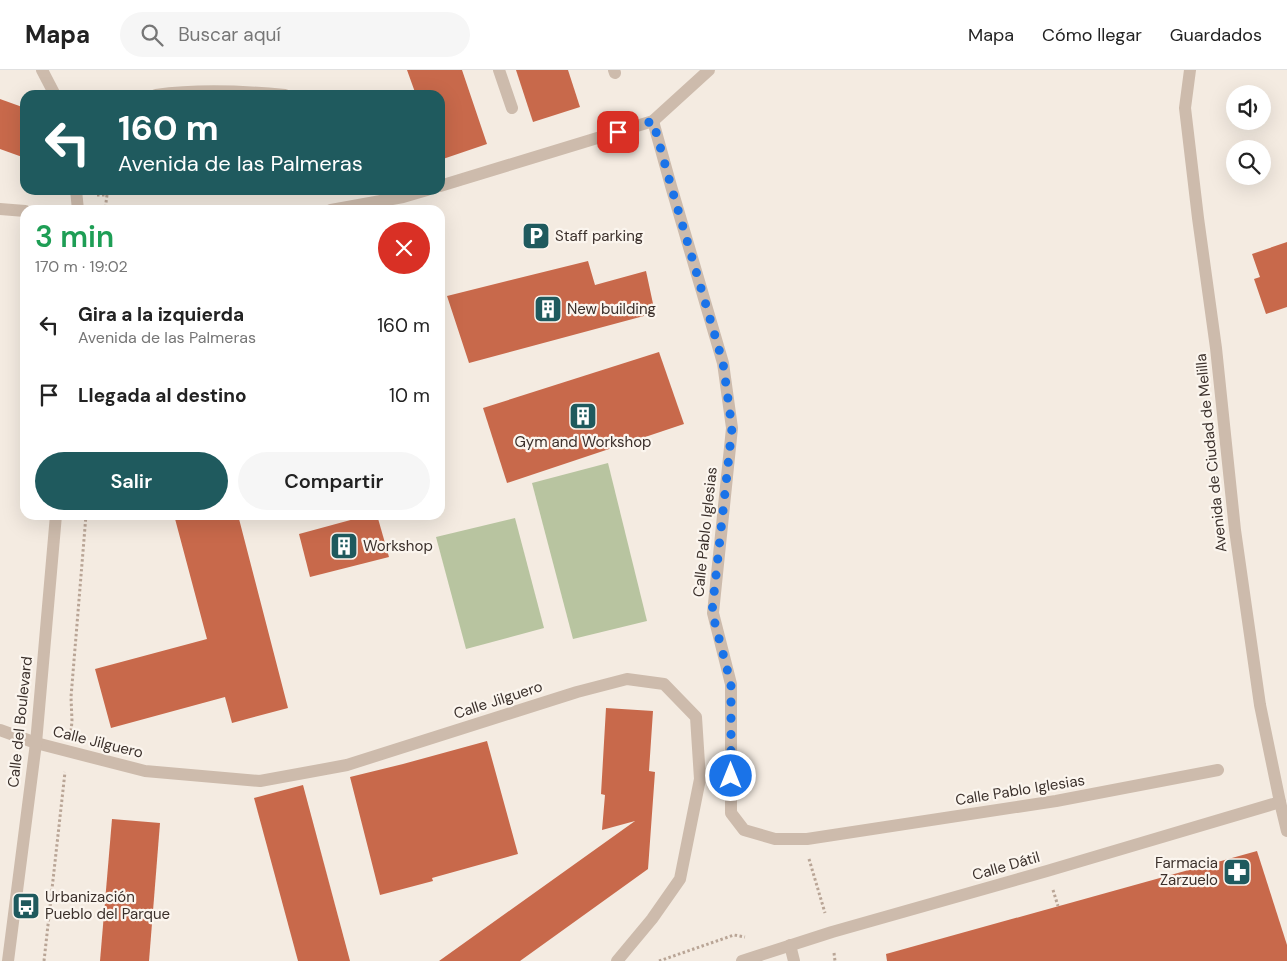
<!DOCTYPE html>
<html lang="es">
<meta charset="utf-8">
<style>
:root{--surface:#fff;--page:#f6f6f6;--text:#222;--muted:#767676;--line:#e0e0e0;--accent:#1f5a5e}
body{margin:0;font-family:"DM Sans",sans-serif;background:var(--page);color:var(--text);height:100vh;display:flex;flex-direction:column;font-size:19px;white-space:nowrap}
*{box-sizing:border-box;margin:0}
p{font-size:16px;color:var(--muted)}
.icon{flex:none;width:28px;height:28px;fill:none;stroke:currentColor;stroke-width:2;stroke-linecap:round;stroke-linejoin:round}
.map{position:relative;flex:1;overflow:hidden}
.panel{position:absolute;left:20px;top:135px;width:425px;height:315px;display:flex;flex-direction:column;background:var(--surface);border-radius:15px;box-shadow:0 5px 20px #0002}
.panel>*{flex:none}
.hud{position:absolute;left:20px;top:20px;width:425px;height:105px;border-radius:15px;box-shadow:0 5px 20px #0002;background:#1f5a5e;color:#fff;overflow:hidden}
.controls{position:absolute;left:1226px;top:15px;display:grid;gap:10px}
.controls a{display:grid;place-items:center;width:45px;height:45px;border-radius:50%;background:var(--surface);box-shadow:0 5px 20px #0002;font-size:25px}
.pin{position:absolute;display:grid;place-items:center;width:42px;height:42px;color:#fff;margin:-21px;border-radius:10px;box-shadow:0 2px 8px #0006}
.me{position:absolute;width:55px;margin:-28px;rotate:0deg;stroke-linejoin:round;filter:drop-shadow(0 0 4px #0008)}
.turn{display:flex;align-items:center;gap:18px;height:105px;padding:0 15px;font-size:22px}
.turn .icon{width:65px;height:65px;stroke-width:2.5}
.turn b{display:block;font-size:35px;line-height:42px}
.round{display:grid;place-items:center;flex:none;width:52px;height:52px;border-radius:26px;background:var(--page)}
.overview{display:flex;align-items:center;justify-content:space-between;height:85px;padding:0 15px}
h1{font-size:30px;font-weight:600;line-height:38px;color:#1e9e55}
.cta{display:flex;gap:10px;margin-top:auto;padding:10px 15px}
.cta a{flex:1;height:58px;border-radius:30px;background:var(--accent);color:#fff;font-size:20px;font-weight:600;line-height:58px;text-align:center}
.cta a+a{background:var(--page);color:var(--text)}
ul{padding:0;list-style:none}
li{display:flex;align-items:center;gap:15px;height:70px;padding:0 15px}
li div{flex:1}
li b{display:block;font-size:19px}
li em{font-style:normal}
header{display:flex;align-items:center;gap:30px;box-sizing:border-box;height:70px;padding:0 25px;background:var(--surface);border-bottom:1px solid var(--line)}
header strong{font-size:24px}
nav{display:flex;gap:28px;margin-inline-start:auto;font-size:18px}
.search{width:350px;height:45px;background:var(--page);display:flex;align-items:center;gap:12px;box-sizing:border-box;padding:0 18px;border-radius:28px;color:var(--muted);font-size:19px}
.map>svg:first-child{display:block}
.green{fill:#b8c4a0}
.building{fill:#c8694b}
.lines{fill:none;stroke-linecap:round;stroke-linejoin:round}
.path{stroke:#b9a596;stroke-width:3;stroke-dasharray:2.5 2.5;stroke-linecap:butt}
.minor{stroke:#cdbbac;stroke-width:12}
.tertiary{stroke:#cdbbac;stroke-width:12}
.route{stroke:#1a73e8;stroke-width:9;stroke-dasharray:0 16.2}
.labels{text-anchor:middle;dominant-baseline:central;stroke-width:4.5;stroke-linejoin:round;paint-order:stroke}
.poi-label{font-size:15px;fill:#3b302b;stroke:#fbf5ee;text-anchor:start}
.street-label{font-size:15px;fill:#3b302b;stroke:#fbf5ee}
</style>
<header>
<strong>Mapa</strong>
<div class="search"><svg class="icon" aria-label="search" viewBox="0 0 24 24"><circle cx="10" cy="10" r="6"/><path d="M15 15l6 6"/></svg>Buscar aquí</div>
<nav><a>Mapa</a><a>Cómo llegar</a><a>Guardados</a></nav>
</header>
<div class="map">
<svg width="1287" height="891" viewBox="0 0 1287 891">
<rect width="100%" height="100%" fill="#f4ebe1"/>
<g class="green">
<path d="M608,393l39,158 -74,18 -41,-156z"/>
<path d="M515,448l29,110 -78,21 -30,-112z"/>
</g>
<g class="building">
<path d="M407,0h55l25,74 -47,16v-65h-24z"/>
<path d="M516,0h52l12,37 -47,15z"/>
<path d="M0,29l25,9v50l-25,-9z"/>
<path d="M1287,172v65l-21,7 -12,-35 6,-2 -8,-23z"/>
<path d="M588,191l7,24 51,-14 9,42 -186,50 -22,-67z"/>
<path d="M659,282l25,72 -177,59 -24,-75z"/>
<path d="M174,445h64l50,193 -56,15 -7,-26 -114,31 -16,-59 112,-30z"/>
<path d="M369,445h8l12,42 -79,20 -11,-43z"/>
<path d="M606,638l47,3 -4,60 6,1 -7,97 -128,92h-81l196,-140 -33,9 3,-35 -4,-1z"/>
<path d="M487,671l31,113 -86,24 1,3 -53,14 -30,-118 53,-13z"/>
<path d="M303,715l47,176h-52l-44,-163z"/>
<path d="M112,749l48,4 -11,138h-49z"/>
<path d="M1257,781l30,94v16h-400l-1,-7z"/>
</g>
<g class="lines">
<g class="path">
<path d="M35,122l21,1"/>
<path d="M97,125h10l-2,15"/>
<path d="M71,661l1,-10 -1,-24 15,-182"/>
<path d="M809,789l16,54"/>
<path d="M1053,820l5,16"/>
<path d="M834,883l1,8"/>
<path d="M44,891l21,-189"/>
<path d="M659,891l75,-26 11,2"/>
</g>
<g class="minor">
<path d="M42,0l13,25"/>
<path d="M499,0l13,38"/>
<path d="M614,0l1,3"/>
<path d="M1190,0l-5,38 13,110 18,130 19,182 25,175 20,97 7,29"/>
<path d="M156,25c42,-6 86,-4 129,0"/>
<path d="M653,51l18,65 52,177 9,65 -19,185 18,71v129l13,17 31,9h32l249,-38 162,-31"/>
<path d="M76,120l2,20"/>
<path d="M0,660l36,13 109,28 115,10 87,-16 230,-73 50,-13 37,5 32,33 4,62 -20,100 -28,40 -35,42"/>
<path d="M790,875l4,16"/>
<path d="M8,891l28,-218 20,-228"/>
<path d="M742,891l90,-29 215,-61 233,-69"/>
</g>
<g class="tertiary">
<path d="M440,116l213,-65 56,-51"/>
<path d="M0,139l25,2"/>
<path d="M331,140l72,-13 24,-7"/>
</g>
</g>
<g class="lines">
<path class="route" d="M618,62l35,-11 18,65 52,177 9,65 -20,184 19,72v92"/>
</g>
<defs>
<symbol id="parking-square" viewBox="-11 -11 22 22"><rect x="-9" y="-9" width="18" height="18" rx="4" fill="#1f5a5e" stroke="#fbf5ee"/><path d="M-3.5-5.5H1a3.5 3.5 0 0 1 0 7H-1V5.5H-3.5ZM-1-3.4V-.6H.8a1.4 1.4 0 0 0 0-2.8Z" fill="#fff"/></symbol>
<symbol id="building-square" viewBox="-11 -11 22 22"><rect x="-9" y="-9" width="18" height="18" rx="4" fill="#1f5a5e" stroke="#fbf5ee"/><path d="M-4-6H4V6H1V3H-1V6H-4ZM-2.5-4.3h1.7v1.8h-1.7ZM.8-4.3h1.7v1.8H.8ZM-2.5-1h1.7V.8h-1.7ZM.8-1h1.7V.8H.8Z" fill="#fff"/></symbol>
<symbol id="pharmacy-square" viewBox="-11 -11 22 22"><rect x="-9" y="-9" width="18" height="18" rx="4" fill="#1f5a5e" stroke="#fbf5ee"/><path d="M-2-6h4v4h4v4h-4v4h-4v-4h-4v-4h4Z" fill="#fff"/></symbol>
<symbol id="bus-square" viewBox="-11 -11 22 22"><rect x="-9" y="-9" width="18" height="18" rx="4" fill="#1f5a5e" stroke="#fbf5ee"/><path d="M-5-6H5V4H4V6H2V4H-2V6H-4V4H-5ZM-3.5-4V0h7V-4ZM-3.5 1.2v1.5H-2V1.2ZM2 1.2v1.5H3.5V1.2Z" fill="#fff"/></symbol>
</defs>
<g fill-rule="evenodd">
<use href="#parking-square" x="520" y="150" width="32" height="32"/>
<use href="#building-square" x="532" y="223" width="32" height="32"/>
<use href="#building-square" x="567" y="330" width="32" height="32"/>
<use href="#building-square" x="328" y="460" width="32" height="32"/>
<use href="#pharmacy-square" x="1221" y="786" width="32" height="32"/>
<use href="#bus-square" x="10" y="820" width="32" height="32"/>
</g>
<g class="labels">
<g class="poi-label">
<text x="555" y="166">Staff parking</text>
<text x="567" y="239">New building</text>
<text x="583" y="372" text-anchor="middle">Gym and Workshop</text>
<text x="363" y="476">Workshop</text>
<text x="1218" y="793" text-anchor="end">Farmacia<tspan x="1218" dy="17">Zarzuelo</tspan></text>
<text x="45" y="827">Urbanización<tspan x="45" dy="17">Pueblo del Parque</tspan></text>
</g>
<g class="street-label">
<text transform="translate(1211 383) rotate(-96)">Avenida de Ciudad de Melilla</text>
<text transform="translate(705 462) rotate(-84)">Calle Pablo Iglesias</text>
<text transform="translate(498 630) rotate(-18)">Calle Jilguero</text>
<text transform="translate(20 652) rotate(-84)">Calle del Boulevard</text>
<text transform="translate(98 672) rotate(14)">Calle Jilguero</text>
<text transform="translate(1020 720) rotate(-9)">Calle Pablo Iglesias</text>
<text transform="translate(1006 796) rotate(-16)">Calle Dátil</text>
</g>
</g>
</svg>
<div class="controls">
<a><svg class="icon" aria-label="sound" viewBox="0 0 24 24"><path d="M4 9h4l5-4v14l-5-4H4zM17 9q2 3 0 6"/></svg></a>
<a><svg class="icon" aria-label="search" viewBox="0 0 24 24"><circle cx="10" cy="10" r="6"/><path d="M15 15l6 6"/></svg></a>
</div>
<div class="pin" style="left:618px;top:62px;background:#d93025"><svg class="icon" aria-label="arrive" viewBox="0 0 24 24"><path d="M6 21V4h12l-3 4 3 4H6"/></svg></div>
<svg class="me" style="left:731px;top:706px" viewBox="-20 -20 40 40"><circle r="17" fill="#1a73e8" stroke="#fff" stroke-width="3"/><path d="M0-11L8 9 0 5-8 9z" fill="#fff"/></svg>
<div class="hud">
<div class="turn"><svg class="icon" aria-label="left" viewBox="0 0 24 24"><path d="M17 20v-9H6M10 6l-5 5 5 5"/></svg><div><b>160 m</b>Avenida de las Palmeras</div></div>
</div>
<section class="panel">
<div class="overview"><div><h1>3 min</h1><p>170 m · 19:02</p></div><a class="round" style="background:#d93025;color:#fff"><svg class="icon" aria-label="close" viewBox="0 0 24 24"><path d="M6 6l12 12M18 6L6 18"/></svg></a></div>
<ul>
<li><svg class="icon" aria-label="left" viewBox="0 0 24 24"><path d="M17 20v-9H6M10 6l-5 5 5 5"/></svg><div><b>Gira a la izquierda</b><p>Avenida de las Palmeras</p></div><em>160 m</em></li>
<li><svg class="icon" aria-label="arrive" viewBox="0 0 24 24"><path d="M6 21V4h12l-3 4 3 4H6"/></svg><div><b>Llegada al destino</b></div><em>10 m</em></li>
</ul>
<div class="cta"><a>Salir</a><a>Compartir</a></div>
</section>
</div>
